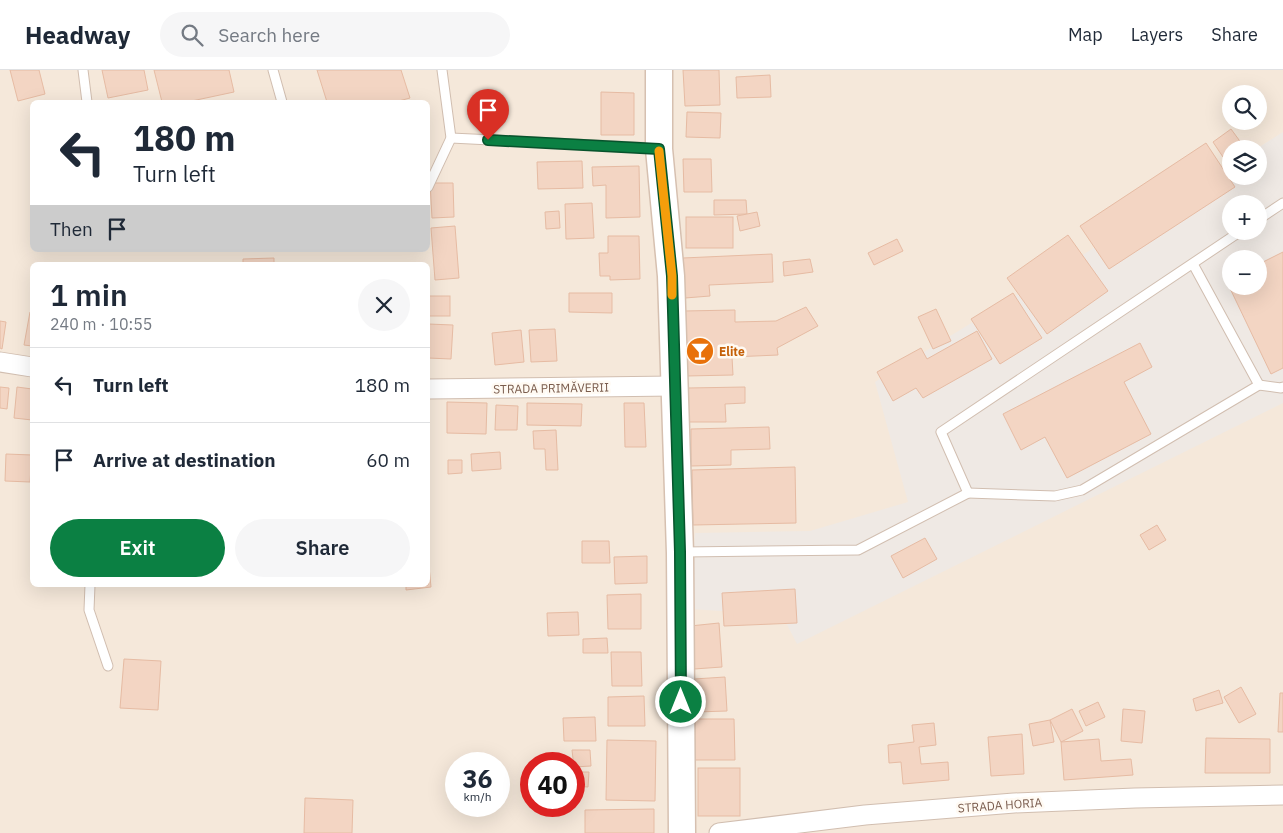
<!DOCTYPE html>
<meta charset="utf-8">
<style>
:root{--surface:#fff;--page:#f6f6f7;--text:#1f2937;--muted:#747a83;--line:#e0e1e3;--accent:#0b8043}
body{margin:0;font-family:"IBM Plex Sans",sans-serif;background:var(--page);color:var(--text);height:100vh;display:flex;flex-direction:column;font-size:19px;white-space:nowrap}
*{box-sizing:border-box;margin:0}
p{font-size:16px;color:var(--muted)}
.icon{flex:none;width:28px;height:28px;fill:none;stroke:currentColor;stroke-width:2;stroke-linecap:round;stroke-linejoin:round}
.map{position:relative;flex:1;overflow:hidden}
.drawer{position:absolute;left:30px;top:192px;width:400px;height:325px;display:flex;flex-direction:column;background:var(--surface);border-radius:8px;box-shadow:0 5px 20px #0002}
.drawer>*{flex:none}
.guide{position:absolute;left:30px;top:30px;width:400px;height:152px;border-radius:8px;box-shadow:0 5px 20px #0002;background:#fff;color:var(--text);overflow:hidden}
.controls{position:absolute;left:1222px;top:15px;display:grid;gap:10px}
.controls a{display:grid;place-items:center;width:45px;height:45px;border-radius:50%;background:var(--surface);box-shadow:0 5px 20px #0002;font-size:25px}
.speed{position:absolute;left:445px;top:682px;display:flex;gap:10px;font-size:25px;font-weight:700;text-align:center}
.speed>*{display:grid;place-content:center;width:65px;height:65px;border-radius:50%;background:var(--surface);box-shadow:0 5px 20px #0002;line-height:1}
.speed small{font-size:12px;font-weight:400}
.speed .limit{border:8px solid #d22;background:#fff;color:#111}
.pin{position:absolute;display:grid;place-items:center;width:42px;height:42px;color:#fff;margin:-51px -21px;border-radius:50% 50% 50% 0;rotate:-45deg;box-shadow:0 0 5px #0007}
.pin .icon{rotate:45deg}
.me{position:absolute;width:55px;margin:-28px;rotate:0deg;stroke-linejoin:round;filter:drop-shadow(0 0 4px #0008)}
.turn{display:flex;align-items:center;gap:18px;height:105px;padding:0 20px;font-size:22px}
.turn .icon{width:65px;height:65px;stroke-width:2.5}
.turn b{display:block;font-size:35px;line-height:42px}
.then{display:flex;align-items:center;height:48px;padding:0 20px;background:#0003;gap:10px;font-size:19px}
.round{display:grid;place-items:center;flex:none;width:52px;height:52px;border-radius:26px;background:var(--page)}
.summary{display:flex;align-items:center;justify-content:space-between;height:85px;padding:0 20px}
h1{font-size:30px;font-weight:600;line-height:38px}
.action{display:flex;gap:10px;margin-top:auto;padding:10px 20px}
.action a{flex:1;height:58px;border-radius:30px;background:var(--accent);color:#fff;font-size:20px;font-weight:600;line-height:58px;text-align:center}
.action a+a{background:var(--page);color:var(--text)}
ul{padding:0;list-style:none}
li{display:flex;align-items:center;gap:15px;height:75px;padding:0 20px;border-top:1px solid var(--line)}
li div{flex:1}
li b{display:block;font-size:19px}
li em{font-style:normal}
header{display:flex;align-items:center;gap:30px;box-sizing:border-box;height:70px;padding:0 25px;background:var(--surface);border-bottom:1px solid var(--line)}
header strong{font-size:24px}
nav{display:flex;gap:28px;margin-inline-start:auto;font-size:18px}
.search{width:350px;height:45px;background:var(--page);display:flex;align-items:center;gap:12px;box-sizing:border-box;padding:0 18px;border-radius:28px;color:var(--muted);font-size:19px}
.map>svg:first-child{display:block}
.residential{fill:#f5e8da;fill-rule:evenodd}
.industrial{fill:#efe9e4;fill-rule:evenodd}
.building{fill:#f3d5c3;stroke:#e6bba3}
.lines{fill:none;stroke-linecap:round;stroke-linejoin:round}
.lane-casing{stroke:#d1beb0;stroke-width:11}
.street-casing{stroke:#d1beb0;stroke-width:21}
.secondary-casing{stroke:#d6c0b0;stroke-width:29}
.lane{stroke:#fff;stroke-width:9}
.street{stroke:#fff;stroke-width:19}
.secondary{stroke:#fff;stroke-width:26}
.route-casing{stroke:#07532c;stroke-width:12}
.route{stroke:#0b8043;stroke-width:9}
.slow{stroke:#f59e0b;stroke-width:9}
.labels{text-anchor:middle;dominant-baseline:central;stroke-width:5;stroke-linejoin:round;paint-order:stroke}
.food-label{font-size:12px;font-weight:bold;fill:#c56008;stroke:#fffaf3;text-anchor:start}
.street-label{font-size:12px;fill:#7a5c4d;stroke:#fffaf3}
</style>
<header>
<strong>Headway</strong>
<div class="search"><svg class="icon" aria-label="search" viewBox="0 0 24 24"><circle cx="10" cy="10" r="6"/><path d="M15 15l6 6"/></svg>Search here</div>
<nav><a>Map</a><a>Layers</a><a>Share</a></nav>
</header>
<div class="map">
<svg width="1283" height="763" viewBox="0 0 1283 763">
<rect width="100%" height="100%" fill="#fdf6ec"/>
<path class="residential" d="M0,0h1283v763h-1283zM1231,24h28v27h-28zM32,32h396v148h-396zM1231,79h28v27h-28zM1231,134h28v27h-28zM1231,189h28v27h-28zM32,195h396v320h-396zM456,694h43v42h-43zM531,694h43v42h-43z"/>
<path class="industrial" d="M1283,62v271l-486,241 -15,-29 -92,-6 5,-76 115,-2 98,-29 -33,-120 356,-218v12h28v-27h-3zM1231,134h28v27h-28zM1231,189h28v27h-28z"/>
<g class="building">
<path d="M10,0h29l6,24 -27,7z"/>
<path d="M102,0h42l4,20 -40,8z"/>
<path d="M154,0h75l5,22 -47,10h-25z"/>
<path d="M317,0h84l9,28 -15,4h-68z"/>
<path d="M683,0h36l1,35 -35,1z"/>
<path d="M770,5l1,22 -34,1 -1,-21z"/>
<path d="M601,22l33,1v42h-33z"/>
<path d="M687,42l34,1 -1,25 -34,-1z"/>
<path d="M1231,59l11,15 -7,5h-4v2l-8,6 -10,-15z"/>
<path d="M1206,73l29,44 -126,82 -29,-43z"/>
<path d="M683,89h28l1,33h-28z"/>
<path d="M582,91l1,27 -45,1 -1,-27z"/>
<path d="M639,96l1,51 -34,1v-33l-13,1 -1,-19z"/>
<path d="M430,113h23l1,34 -22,1z"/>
<path d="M714,130h32l1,14 -33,1z"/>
<path d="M592,133l2,35 -28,1 -1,-35z"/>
<path d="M559,141l1,17 -14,1 -1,-17z"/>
<path d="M757,142l3,14 -20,5 -3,-15z"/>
<rect x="686" y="147" width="47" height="31"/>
<path d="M455,156l4,52 -24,2 -4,-52z"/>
<path d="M1068,165l40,56 -61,43 -40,-56z"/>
<path d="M608,166h31l1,43 -30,1v-4h-10l-1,-23h9z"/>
<path d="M897,169l6,12 -29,14 -6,-12z"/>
<path d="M1283,182v116l-12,6 -45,-94 5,-2v8h28v-22z"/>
<path d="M772,184l1,28 -64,3 1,11 -25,2 -2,-40z"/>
<path d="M274,188v7h-31v-6z"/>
<path d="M810,189l3,13 -29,4 -1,-14z"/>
<path d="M569,223h43v20l-43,-1z"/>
<path d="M1013,223l29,45 -42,26 -29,-45z"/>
<rect x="428" y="226" width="22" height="20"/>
<path d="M806,237l12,19 -41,22 1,7 -46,2 1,18 -47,1 -2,-65 51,-1v12l41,-1z"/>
<path d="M936,239l15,32 -18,8 -15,-32z"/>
<path d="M30,242l2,1v33l-8,-1z"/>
<path d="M0,251l6,1 -4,27 -2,-1z"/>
<path d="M428,254l25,1 -2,34 -23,-1z"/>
<path d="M555,259l2,32 -26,1 -2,-32z"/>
<path d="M521,260l3,32 -29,3 -3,-32z"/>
<path d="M977,261l15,28 -69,39 -7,-10 -23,13 -16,-29 44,-24 6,11z"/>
<path d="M1140,273l12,24 -28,15 27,52 -84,44 -22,-41 -24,13 -18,-36z"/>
<path d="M0,317l9,1 -2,21 -7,-1z"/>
<path d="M17,317l15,2v31l-18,-2z"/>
<path d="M745,317v16l-20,1 1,18h-37l-1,-34z"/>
<path d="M447,332l40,1 -1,31 -39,-1z"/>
<path d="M527,333l55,1 -1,22 -54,-1z"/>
<path d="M624,333h20l2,44h-21z"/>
<path d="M496,335l22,1 -1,24h-22z"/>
<path d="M769,357l1,22 -39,1v15l-40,1v-37z"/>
<path d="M556,360l2,40h-12l-1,-21h-11l-1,-18z"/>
<path d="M500,382l1,17 -29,2 -1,-17z"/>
<path d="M6,384l26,1 -2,27 -25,-1z"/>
<path d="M448,390h14v13l-14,1z"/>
<path d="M795,397l1,56 -103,2 -1,-55z"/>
<path d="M1157,455l9,15 -17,10 -9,-15z"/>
<path d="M925,468l12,21 -34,19 -12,-22z"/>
<path d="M582,471h27l1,22h-28z"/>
<path d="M428,486l3,31 -25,3v-5h22z"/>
<path d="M647,486v27l-32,1 -1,-27z"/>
<path d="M795,519l2,34 -73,3 -2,-33z"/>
<path d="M641,524v35h-33l-1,-34z"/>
<path d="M578,542l1,23 -31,1 -1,-23z"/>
<path d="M719,553l3,44 -28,2 -4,-43z"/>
<path d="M607,568l1,15h-25v-14z"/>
<path d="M611,582h30l1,34h-30z"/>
<path d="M124,589l37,2 -3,49 -38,-2z"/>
<path d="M725,607l2,34 -31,1 -2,-33z"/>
<path d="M1241,617l15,27 -17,9 -15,-26z"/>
<path d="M1219,620l4,13 -27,8 -3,-12z"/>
<path d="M1280,623h3v39h-5z"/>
<path d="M644,626l1,30h-37v-29z"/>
<path d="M1098,632l7,15 -19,9 -7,-15z"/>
<path d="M1072,639l11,22 -22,11 -11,-22z"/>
<path d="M1123,639l22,2 -3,32 -21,-2z"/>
<path d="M595,647l1,24h-32l-1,-23z"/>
<path d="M695,649h39l1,41h-40z"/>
<path d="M1050,650l4,22 -21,4 -4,-22z"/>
<path d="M934,653l2,22 -17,2 2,17 27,-2 1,18 -46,4 -2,-22 -12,1 -1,-18 26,-3 -2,-17z"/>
<path d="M1022,664l2,40 -33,2 -3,-39z"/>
<path d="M1206,668l64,1v34h-65z"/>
<path d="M1099,669l2,22 30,-2 2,16 -69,5 -3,-38z"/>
<path d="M607,670l49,1 -1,60 -49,-1z"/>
<path d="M572,680h18l1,16 -17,1z"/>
<rect x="698" y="698" width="42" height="48"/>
<path d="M574,702h15l-1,15 -14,-1z"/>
<path d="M305,728l48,2 -1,33h-48z"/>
<path d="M654,739v24h-69v-23z"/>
</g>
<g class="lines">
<defs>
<g id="lane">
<path d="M83,0l4,32"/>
<path d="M273,0l9,32"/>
<path d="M451,68l205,10"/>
<path d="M428,117l23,-49 -9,-68"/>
<path d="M1259,149l24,-16"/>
<path d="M1193,194l66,121"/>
<path d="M968,423l87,3 27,-6 177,-105 22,3 2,-1"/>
<path d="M683,482l175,-2 110,-57 -27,-61 300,-201"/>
<path d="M90,515l-1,25 19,56"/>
</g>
<g id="street">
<path d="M0,292l32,5"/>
<path d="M428,319l247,-3"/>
<path d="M719,763l146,-18 149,-12 121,-5 148,-3"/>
</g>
<path id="secondary" d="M659,0v79l12,127 9,277 2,280"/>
</defs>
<use href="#lane" class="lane-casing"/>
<use href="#street" class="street-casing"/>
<use href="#secondary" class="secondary-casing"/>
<use href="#lane" class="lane"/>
<use href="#street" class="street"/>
<use href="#secondary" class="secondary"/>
</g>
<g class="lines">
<defs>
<path id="route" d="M488,70l171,9 13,127 8,276 1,150"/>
</defs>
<use href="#route" class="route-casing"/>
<use href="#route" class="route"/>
<path class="slow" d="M659,81l13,125v19"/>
</g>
<defs>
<symbol id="bar-disc" viewBox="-11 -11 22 22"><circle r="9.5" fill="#e8710a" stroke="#fffaf3"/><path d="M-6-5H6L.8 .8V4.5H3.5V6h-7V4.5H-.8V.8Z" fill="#fff"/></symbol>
</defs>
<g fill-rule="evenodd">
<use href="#bar-disc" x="684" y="265" width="32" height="32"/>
</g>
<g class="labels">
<g class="food-label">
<text x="719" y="281">Elite</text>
</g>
<g class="street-label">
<text transform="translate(551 318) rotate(-1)">STRADA PRIMĂVERII</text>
<text transform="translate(1000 735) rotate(-4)">STRADA HORIA</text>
</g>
</g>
</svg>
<div class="controls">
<a><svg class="icon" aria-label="search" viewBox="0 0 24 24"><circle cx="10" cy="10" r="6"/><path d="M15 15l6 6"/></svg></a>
<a><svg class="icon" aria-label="layers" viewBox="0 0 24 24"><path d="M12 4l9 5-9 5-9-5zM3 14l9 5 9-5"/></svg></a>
<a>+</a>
<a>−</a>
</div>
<div class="speed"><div>36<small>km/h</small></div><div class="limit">40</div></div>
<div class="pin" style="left:488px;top:70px;background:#d93025"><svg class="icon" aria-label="arrive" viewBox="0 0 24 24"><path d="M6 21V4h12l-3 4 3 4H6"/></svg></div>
<svg class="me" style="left:681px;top:632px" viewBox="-20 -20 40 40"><circle r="17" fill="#0b8043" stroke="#fff" stroke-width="3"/><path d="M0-11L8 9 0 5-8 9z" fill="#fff"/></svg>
<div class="guide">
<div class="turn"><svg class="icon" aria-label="left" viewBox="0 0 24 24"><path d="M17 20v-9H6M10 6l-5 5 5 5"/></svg><div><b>180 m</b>Turn left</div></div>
<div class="then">Then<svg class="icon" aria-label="arrive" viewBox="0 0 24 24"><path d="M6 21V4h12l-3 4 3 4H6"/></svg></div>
</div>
<section class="drawer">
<div class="summary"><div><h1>1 min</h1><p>240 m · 10:55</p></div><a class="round"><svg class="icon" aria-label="close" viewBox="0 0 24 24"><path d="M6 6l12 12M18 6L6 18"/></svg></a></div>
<ul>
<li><svg class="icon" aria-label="left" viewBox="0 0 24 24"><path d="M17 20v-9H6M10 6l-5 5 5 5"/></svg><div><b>Turn left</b></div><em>180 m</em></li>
<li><svg class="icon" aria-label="arrive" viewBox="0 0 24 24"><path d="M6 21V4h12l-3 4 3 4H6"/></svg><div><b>Arrive at destination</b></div><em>60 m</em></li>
</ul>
<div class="action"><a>Exit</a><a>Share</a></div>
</section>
</div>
